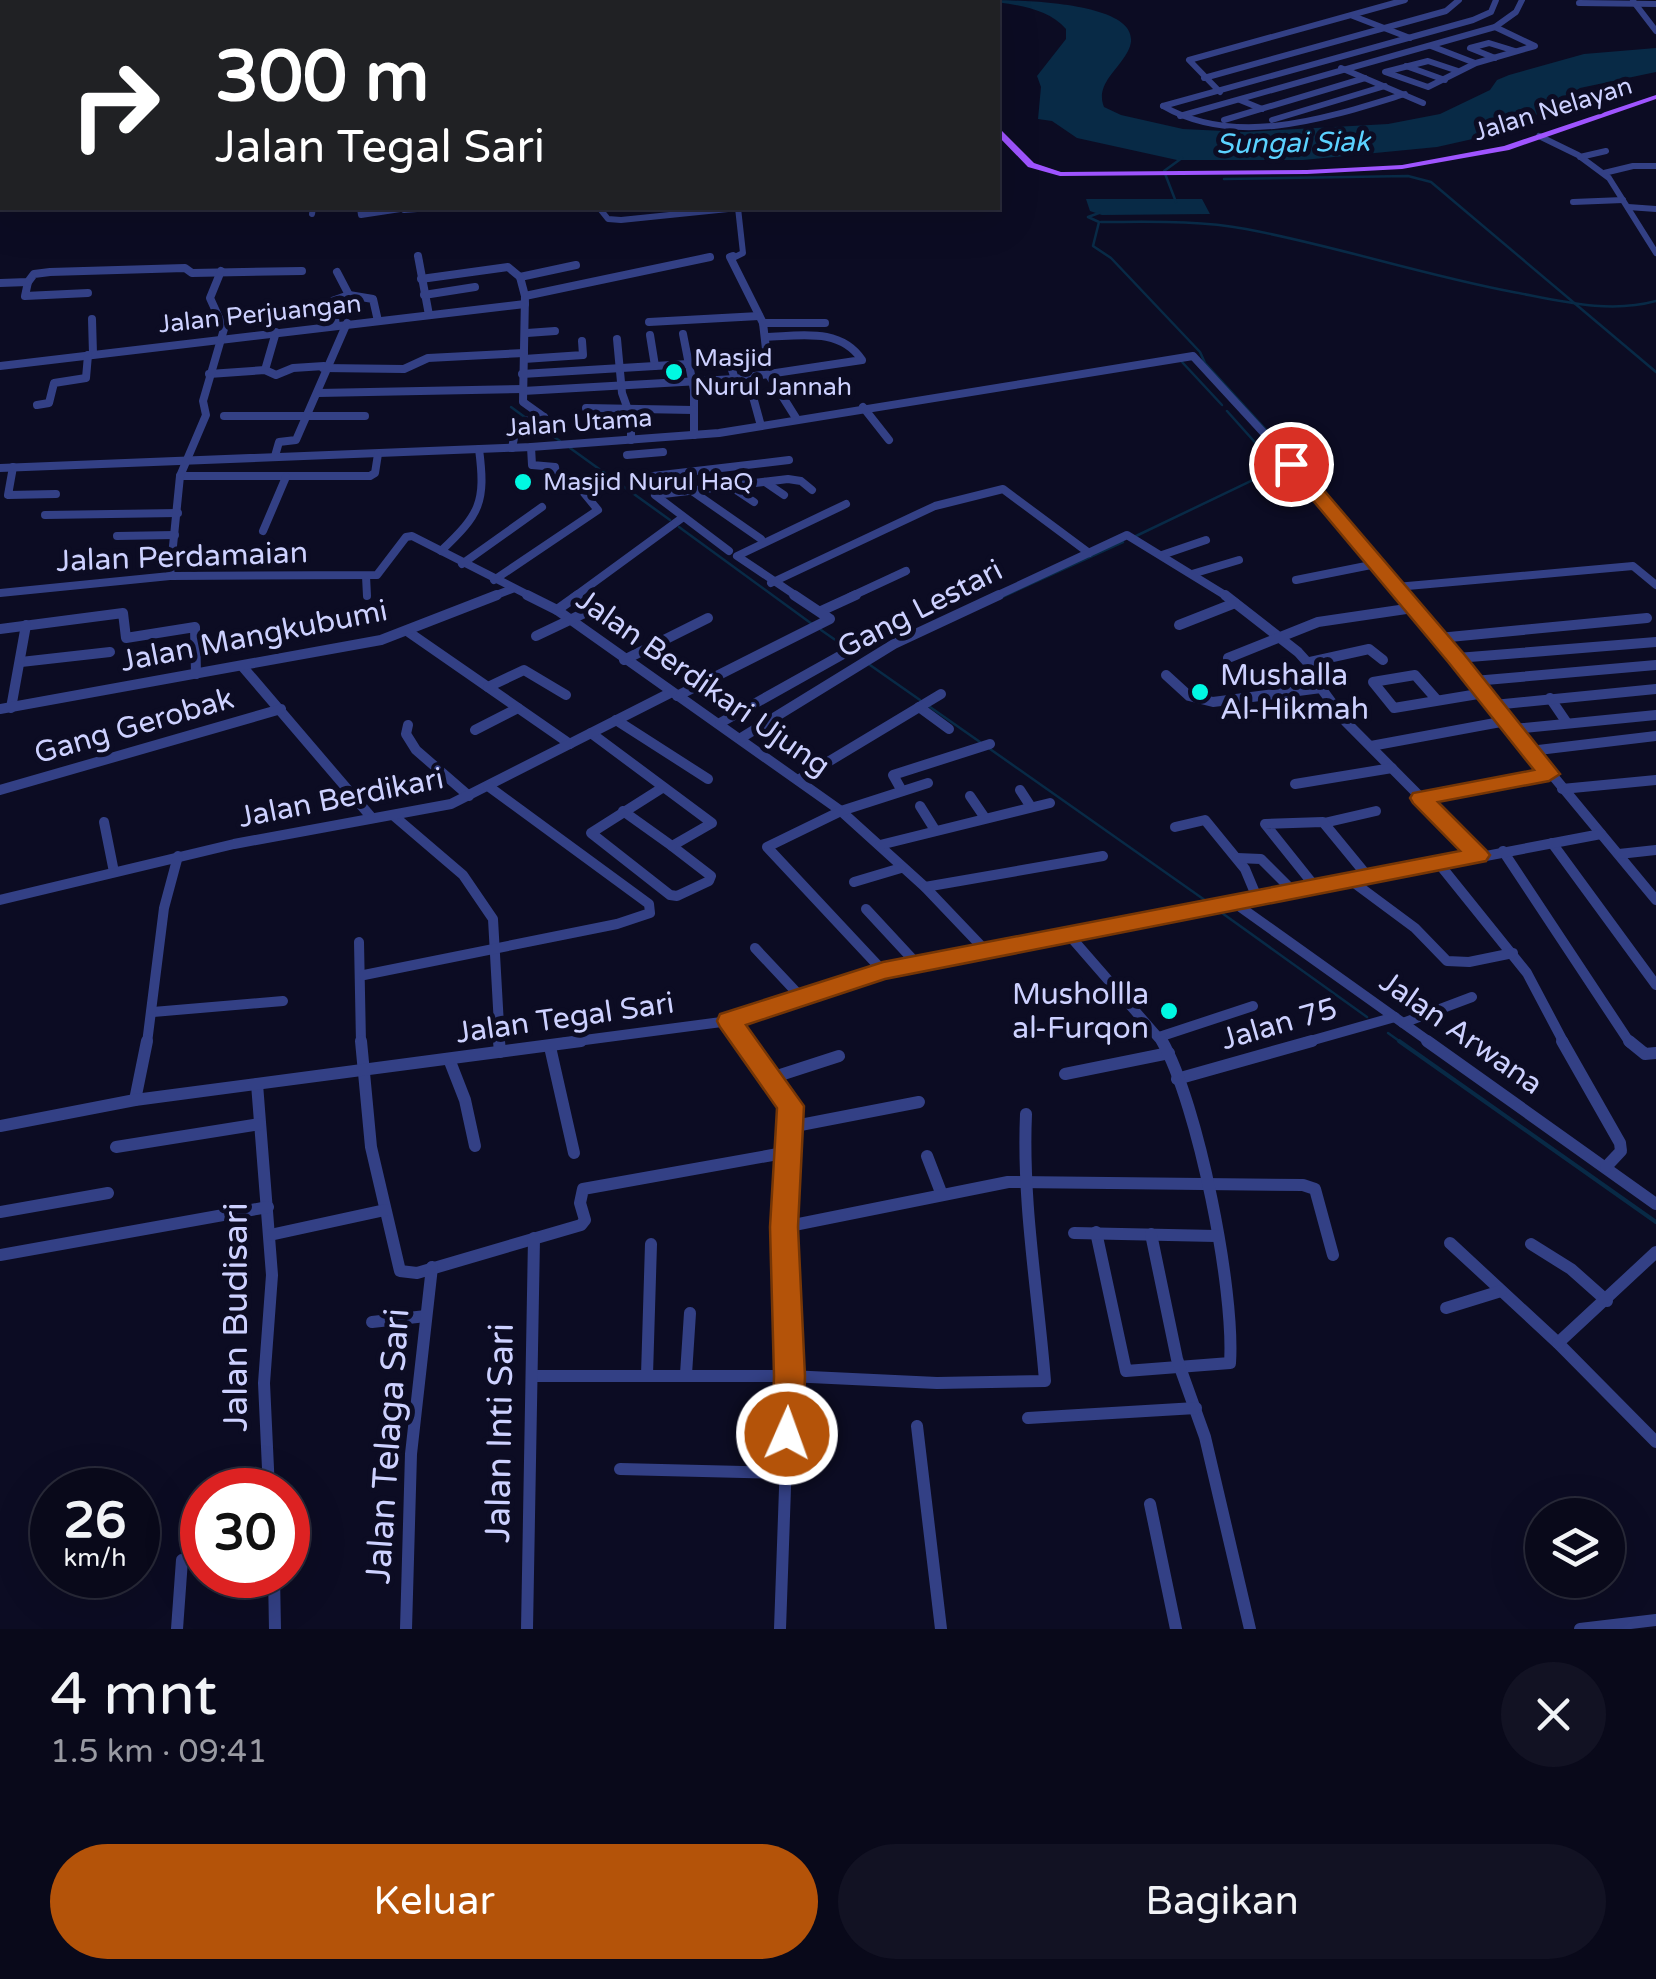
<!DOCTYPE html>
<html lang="id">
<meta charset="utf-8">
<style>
:root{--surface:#09091a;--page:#121223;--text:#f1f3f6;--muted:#999aa2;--line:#292a39;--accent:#b45309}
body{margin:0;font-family:"Varela Round",sans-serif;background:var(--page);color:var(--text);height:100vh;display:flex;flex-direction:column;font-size:38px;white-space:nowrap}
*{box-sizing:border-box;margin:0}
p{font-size:32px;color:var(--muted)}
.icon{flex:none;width:55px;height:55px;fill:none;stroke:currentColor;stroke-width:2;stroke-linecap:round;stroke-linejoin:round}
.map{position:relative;height:1629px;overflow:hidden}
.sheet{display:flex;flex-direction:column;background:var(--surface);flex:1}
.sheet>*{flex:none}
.banner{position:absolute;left:0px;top:0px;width:1000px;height:210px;box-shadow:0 10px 40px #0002,0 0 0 2px var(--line);background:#202124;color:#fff;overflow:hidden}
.tools{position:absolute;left:1525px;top:1498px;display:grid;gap:20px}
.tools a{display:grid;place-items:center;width:100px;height:100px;border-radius:50%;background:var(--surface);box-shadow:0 10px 40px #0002,0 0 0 2px var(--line);font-size:50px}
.speed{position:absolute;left:30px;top:1468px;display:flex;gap:20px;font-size:50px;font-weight:700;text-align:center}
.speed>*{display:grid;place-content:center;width:130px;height:130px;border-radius:50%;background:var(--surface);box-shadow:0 10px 40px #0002,0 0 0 2px var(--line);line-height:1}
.speed small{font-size:25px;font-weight:400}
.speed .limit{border:15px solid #d22;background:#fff;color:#111}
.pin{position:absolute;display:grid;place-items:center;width:85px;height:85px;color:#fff;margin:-42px;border:5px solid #fff;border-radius:50%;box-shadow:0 2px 10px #0007}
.me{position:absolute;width:110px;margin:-55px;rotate:2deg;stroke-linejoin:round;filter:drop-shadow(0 0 8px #0008)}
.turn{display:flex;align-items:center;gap:35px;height:210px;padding:0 50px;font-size:45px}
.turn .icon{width:130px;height:130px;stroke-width:2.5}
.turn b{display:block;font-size:70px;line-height:85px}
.round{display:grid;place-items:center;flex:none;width:105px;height:105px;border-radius:52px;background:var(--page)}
.overview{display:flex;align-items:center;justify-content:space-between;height:170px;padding:0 50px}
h1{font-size:60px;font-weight:600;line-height:75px}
.button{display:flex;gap:20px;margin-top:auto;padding:20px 50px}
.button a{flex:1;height:115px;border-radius:60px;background:var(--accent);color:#fff;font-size:40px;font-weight:600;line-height:115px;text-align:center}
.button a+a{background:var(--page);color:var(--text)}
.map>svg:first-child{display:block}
.water{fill:#082a46}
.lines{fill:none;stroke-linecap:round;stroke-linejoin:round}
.stream-far1{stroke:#082a46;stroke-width:2.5}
.stream{stroke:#082a46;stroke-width:4}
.minor-far3{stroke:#334085;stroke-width:6}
.minor-far2{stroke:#334085;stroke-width:8}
.minor-far1{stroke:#334085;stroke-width:10}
.minor{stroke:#334085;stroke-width:12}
.major{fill:#9f54ff;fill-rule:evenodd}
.route{fill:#b45309;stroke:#753606;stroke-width:2.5}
.poi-dot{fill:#00f8e2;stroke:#0c0c23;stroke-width:4}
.labels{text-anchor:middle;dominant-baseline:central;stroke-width:10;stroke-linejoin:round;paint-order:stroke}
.far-street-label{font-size:25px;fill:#cdd1ff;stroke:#0c0c23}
.far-poi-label{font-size:25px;fill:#cdd1ff;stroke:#0c0c23;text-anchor:start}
.far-water-label{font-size:28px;font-style:italic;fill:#5bd2ff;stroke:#0c0c23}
.street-label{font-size:30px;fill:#cdd1ff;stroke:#0c0c23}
.poi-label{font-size:30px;fill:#cdd1ff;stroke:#0c0c23;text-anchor:start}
.near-street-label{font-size:35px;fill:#cdd1ff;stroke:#0c0c23}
</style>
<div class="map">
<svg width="1656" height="1629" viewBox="0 0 1656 1629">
<rect width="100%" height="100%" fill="#0c0c23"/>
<g class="water">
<path d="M981,0c31,0 187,0 142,59 -10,15 -27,28 -19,48l17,8 62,14 61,3 144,-8 52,-10 50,-24 7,-10 12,-5 75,-21 72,-6v24l-76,16 -59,36 -44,14 -40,9 -134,13h-126l-100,-22 -25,-17 -14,-2 3,-32 -4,-11 29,-37v-10c-20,-23 -57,-25 -85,-29z"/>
<path d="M1086,199h116l8,15 -108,1 -12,-4z"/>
</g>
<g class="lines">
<g class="stream-far1">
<path d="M1224,179l184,-3 23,6 225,190"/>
<path d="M1176,202l-12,-31 18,-13"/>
<path d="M1099,213l-11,4 11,5 -6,24 18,12 89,94 5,11 63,69"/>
<path d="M1101,222c48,0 97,-2 145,7 90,17 177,46 267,63 48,9 96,22 143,9"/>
<path d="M1182,362l40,43"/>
<path d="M511,407l15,11"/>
<path d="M534,423l26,18"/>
<path d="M570,448l100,72"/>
<path d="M679,527l133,97"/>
<path d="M1136,536l142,-68 -51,-57"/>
<path d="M1000,598l123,-56"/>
<path d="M821,630l23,16"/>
<path d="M1448,641l10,12"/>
<path d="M870,665l50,35"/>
<path d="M930,707l50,35"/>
<path d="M990,749l219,154"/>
<path d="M1222,913l145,104"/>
<path d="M1388,1033l14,10"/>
</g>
<path class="stream" d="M1399,1041l257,181"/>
<g class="minor-far3">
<path d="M317,0l11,2"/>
<path d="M370,0l5,2"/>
<path d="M456,0l14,2"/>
<path d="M676,0l16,2"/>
<path d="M1633,1l23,30"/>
<path d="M97,2l16,-2"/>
<path d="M122,2l9,-1"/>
<path d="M230,2l7,-2"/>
<path d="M284,2l6,-2"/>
<path d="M494,2h54"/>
<path d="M749,2l5,-2"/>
<path d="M807,2l4,-2"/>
<path d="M822,2l4,-2"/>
<path d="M1579,3l77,1"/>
<path d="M1353,16l57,22"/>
<path d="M1431,46l44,17"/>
<path d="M1495,58l-25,-10 19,-5 26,8"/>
<path d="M1406,66l39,14"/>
<path d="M1341,68l82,35"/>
<path d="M1458,71l-30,-10 -43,11 43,15 48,-24 59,-17 -40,-19"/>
<path d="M1204,78l242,-67 13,-11"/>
<path d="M1220,92l-31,-32 216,-60"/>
<path d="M1240,100l22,9"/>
<path d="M1163,106l310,-86 18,-8 5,-12"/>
<path d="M1163,106c74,43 167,11 242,-12"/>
<path d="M1180,116l315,-89 21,-15 6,-12"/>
<path d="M1224,120l141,-42"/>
<path d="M1272,120l113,-34"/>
<path d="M1539,136l39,19 31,23 47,75"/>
<path d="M1580,157l26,-6"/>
<path d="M1604,173l29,-7h23"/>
<path d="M1573,202l50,-2"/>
<path d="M1628,207l28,2"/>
<path d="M360,208l1,7 46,-7"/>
<path d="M600,209l8,10 13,1 117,-12"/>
<path d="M404,210l27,-2"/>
<path d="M312,214l1,-6"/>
<path d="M703,259l7,-2"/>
<path d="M731,259l12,-6 -5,-45"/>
</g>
<g class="minor-far2">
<path d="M418,256l11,59"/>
<path d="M733,256l-3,1 33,66 6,52 27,43"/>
<path d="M337,272l12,23"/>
<path d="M520,277l56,-12"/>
<path d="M421,279l87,-12 12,10 5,19"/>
<path d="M28,282l-3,14 63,-3"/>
<path d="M0,283l28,-1 6,-8 16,-2 135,-4 7,5 110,-2"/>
<path d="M424,295l51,-8"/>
<path d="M92,319l1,35"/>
<path d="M649,322l110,-6"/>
<path d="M763,323h62"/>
<path d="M336,325l-4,-24 17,-6 24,4 5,22"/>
<path d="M527,333l28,-2"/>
<path d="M683,334l11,56v45"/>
<path d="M650,335l5,31"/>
<path d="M617,339l5,54 9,25v22"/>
<path d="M728,358l7,21"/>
<path d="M524,359l59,-4 -1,-14"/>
<path d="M0,366l525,-62"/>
<path d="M323,368l81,1 24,-11 96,-5"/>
<path d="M265,370l11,-38"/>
<path d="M209,374l56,-4 11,5 17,-7 31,-2"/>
<path d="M522,374l166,-10"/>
<path d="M750,386l11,40"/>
<path d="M523,391l212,-12 127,-19c-22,-33 -62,-24 -97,-23"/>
<path d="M318,393l205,-4"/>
<path d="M37,405l12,-2 5,-20 32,-5 2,-23"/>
<path d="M863,407l26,33"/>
<path d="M586,408l107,2"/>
<path d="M224,416h141"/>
<path d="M544,417l-21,-15 2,-106 185,-39"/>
<path d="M531,447l1,18 23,2 3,20 39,-3"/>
<path d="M512,448l5,-25 27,-6"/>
<path d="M627,455l36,-3"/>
<path d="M275,456l4,-14 17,-2 51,-117"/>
<path d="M13,467l-5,28 48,-1"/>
<path d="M0,468l531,-21 188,-14 474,-77 116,126 96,115"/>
<path d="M180,476h190l5,-3 3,-19"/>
<path d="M636,478l153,-18"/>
<path d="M765,482l19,13"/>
<path d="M730,486l24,16"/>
<path d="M692,491l69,48"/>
<path d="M45,515l133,-2"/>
<path d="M263,531l23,-54"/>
<path d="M117,536l58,-1"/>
<path d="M441,551c39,-37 45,-48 38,-102"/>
<path d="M729,551l-74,-56 133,-16 13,2 11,9"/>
<path d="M1162,555l44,-15"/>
<path d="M462,564l80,-57"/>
<path d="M1192,574l47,-14"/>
<path d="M170,576l10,-100 26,-61 -3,-14 21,-72 -14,-31 11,-27"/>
<path d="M366,576l1,20"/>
<path d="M494,580l104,-70 -19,-23"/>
<path d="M1296,580l80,-16"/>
<path d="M771,583l164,-77 68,-17 86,64"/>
<path d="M1396,587l237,-21 23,19"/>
<path d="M0,593l170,-17 207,-1 29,-38 6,-1 120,61"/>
<path d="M491,597l21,-8"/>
<path d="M574,597l108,-79"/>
<path d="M798,597l-61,-41 109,-52"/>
<path d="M850,597l56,-26"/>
<path d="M994,597l133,-62 101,62"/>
</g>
<g class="minor-far1">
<path d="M527,595l30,15 284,201 84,76 61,64"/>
<path d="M1225,595l73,57 18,20 5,16 25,34 132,133"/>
<path d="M1403,595l253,305"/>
<path d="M557,610l21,-15"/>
<path d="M821,611l35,-16"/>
<path d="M1179,625l56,-22"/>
<path d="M0,629l123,-16 3,25 69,-11 1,47"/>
<path d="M407,631l163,113"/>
<path d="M536,636l59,-28"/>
<path d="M1439,638l208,-20"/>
<path d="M1228,658l90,-36 95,-14"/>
<path d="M1457,658l199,-16"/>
<path d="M624,660l84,-42"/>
<path d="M21,662l89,-10"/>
<path d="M1310,662l59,-13 14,11"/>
<path d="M242,666l130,152"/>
<path d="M1166,675l23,21 24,6 108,-14"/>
<path d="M1474,681l182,-16"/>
<path d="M488,687l36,-17 42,25"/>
<path d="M677,696l153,-77 -36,-24"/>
<path d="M1550,698l17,25"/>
<path d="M1437,700l-22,-25 -42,7 21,26 90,-15"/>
<path d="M1494,705l162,-16"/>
<path d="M919,707l30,22"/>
<path d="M11,708l15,-83"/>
<path d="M0,709l381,-69 116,-45"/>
<path d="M616,720l92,59"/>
<path d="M720,723l134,-75"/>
<path d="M408,725l-2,9 10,16 53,46"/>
<path d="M1513,729l143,-14"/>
<path d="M475,730l43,-22"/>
<path d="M591,733l121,90 -40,23 39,30 -2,5 -32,15 -7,-1 -79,-62 71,-45"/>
<path d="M741,738l153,-94 105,-49"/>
<path d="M1371,746l135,-25"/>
<path d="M1530,751l126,-15"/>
<path d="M798,780l143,-86"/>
<path d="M1295,784l97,-16"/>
<path d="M1562,789l94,-9"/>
<path d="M0,790l281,-81"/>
<path d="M1020,790l11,17"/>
<path d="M902,791l-9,-16 97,-31"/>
<path d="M970,796l15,22"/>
<path d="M1421,798l128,-24"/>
<path d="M920,806l15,24"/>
<path d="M623,811l49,35"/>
<path d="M394,816l69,59 30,44 7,124"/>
<path d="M104,822l10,50"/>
<path d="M1324,823l52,-12"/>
<path d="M1175,827l30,-7 40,49 13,31"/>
<path d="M1552,843l104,142"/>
<path d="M880,845l170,-42"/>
<path d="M1503,851l127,192"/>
<path d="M1619,854l37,-4"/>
<path d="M1237,858l24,1 34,34"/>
<path d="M1440,865l87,108 37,70"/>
<path d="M854,882l47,-14"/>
<path d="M1353,882l62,46 32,33 22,1 44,-9"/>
<path d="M925,887l178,-31"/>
<path d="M1317,889l-52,-65 58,-2 46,56"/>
<path d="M0,900l234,-56 217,-40 221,-112"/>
<path d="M1236,904l195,139"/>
<path d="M866,909l51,55"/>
<path d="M1069,935l94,108"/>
<path d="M359,942l2,101"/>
<path d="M755,948l45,48"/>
<path d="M883,971l-116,-124 74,-36 87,-28"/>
<path d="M364,975l253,-51 33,-11 -1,-9 -161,-118"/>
<path d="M153,1012l130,-11"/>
<path d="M729,1021l16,22"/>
<path d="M1403,1023l69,-26"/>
<path d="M1159,1037l94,-31"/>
<path d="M147,1043l17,-135 14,-52"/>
<path d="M562,1043l167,-22 154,-50 718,-137"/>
<path d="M1303,1043l92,-26"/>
</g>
<g class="minor">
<path d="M361,1041l10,106 29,124 17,2 164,-48 4,-5 -5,-17 3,-14 206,-37"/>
<path d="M499,1041l1,11"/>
<path d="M743,1041l48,65 -7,121 5,149 -9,253"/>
<path d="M1427,1041l229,163"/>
<path d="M1562,1041l58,102 1,8 -15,16"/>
<path d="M1629,1041l16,13 11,-1"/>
<path d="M550,1047l24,106"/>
<path d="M449,1059l16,41 10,46"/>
<path d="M1065,1074l104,-21"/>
<path d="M771,1078l68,-22"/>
<path d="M1177,1079l135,-38"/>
<path d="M257,1084l15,191 -8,108 5,107"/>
<path d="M135,1100l12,-59"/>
<path d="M0,1126l135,-26 446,-59"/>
<path d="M790,1127l129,-25"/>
<path d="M116,1147l144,-23"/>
<path d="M927,1156l15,39"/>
<path d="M0,1212l108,-19"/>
<path d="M784,1227l224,-45 295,3 12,4 18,66"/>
<path d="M1096,1232l30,139 104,-8c5,-73 -32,-259 -68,-322"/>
<path d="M1074,1233l142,3"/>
<path d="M1151,1234l26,125 28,78 45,192"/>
<path d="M270,1235l115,-25"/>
<path d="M1450,1243l108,100 98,99"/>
<path d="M1531,1244l40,25 36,32"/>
<path d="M0,1255l268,-48"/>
<path d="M1446,1308l55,-17"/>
<path d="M372,1322l54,-6"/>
<path d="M1558,1343l98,-91"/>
<path d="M686,1374l4,-61"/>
<path d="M647,1375l4,-131"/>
<path d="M532,1376h257l148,7 108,-2c-7,-89 -23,-178 -19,-267"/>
<path d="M1028,1418l168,-10"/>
<path d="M917,1426l24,203"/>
<path d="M620,1469l167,4"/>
<path d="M1150,1504l26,125"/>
<path d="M274,1575l1,54"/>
<path d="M177,1629l5,-69"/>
<path d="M406,1629l5,-175 21,-187"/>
<path d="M527,1629l7,-391"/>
<path d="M1580,1629l76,-9"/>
</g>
<g class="major">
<path d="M759,0h16l4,2h-13z"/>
<path d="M1656,95v4l-147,51 -107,19 -95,5 -247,2 -32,-9 -30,-31v-6h3l33,33 27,9 246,-2 95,-5 102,-19z"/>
</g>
</g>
<path class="route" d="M1291,458l7,2 166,194 96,120 -11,7 -111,21 48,48 4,5 -4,6 -601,118 -139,46 58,81 -6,121 7,149 -2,58 -5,10 -11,4 -11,-4 -4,-10 2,-58 -4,-149 7,-119 -57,-81 -3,-6 3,-7 163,-52 577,-111 -47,-48 -3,-5 3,-5 121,-23 -85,-107 -164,-196v-7z"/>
<g class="poi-dot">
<circle cx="674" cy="372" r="10"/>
<circle cx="523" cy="482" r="10"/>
<circle cx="1200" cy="692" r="10"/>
<circle cx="1169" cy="1011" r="10"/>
</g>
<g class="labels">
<g class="far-street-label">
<text transform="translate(1553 109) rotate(-17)">Jalan Nelayan</text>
<text transform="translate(260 314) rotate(-6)">Jalan Perjuangan</text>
<text transform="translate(579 423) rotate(-4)">Jalan Utama</text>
</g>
<g class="far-poi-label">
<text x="694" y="358">Masjid<tspan x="694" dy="29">Nurul Jannah</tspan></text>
<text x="543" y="482">Masjid Nurul HaQ</text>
</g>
<g class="far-water-label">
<text transform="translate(1293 143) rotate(-1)">Sungai Siak</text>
</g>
<g class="street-label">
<text transform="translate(182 557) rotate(-2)">Jalan Perdamaian</text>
<text transform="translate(920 609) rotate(-27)">Gang Lestari</text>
<text transform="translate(254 636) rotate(-11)">Jalan Mangkubumi</text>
<text transform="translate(703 683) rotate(35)">Jalan Berdikari Ujung</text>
<text transform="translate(134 726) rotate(-16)">Gang Gerobak</text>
<text transform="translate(341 798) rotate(-11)">Jalan Berdikari</text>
<text transform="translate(565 1018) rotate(-8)">Jalan Tegal Sari</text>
<text transform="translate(1279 1024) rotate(-16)">Jalan 75</text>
<text transform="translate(1461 1033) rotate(35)">Jalan Arwana</text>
</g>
<g class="poi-label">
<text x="1220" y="675">Mushalla<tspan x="1220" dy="34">Al-Hikmah</tspan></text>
<text x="1149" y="994" text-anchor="end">Mushollla<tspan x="1149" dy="34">al-Furqon</tspan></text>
</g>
<g class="near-street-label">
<text transform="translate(236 1317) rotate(-90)">Jalan Budisari</text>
<text transform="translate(500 1433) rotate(-89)">Jalan Inti Sari</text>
<text transform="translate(388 1446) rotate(-86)">Jalan Telaga Sari</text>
</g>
</g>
</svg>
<div class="tools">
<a><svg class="icon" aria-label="layers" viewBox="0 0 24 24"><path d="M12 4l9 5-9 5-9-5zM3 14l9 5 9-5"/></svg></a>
</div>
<div class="speed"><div>26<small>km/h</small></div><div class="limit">30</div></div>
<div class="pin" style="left:1291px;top:464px;background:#d93025"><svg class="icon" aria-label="arrive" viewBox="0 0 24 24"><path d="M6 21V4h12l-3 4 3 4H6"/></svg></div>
<svg class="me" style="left:787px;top:1434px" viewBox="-20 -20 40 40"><circle r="17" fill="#b45309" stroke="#fff" stroke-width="3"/><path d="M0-11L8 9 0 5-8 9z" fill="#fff"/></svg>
<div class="banner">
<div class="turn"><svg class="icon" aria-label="right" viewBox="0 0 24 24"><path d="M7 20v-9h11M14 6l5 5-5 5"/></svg><div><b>300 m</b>Jalan Tegal Sari</div></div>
</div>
</div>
<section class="sheet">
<div class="overview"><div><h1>4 mnt</h1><p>1.5 km · 09:41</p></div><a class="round"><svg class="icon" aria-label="close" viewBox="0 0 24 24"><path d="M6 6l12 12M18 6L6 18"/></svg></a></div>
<div class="button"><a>Keluar</a><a>Bagikan</a></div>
</section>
